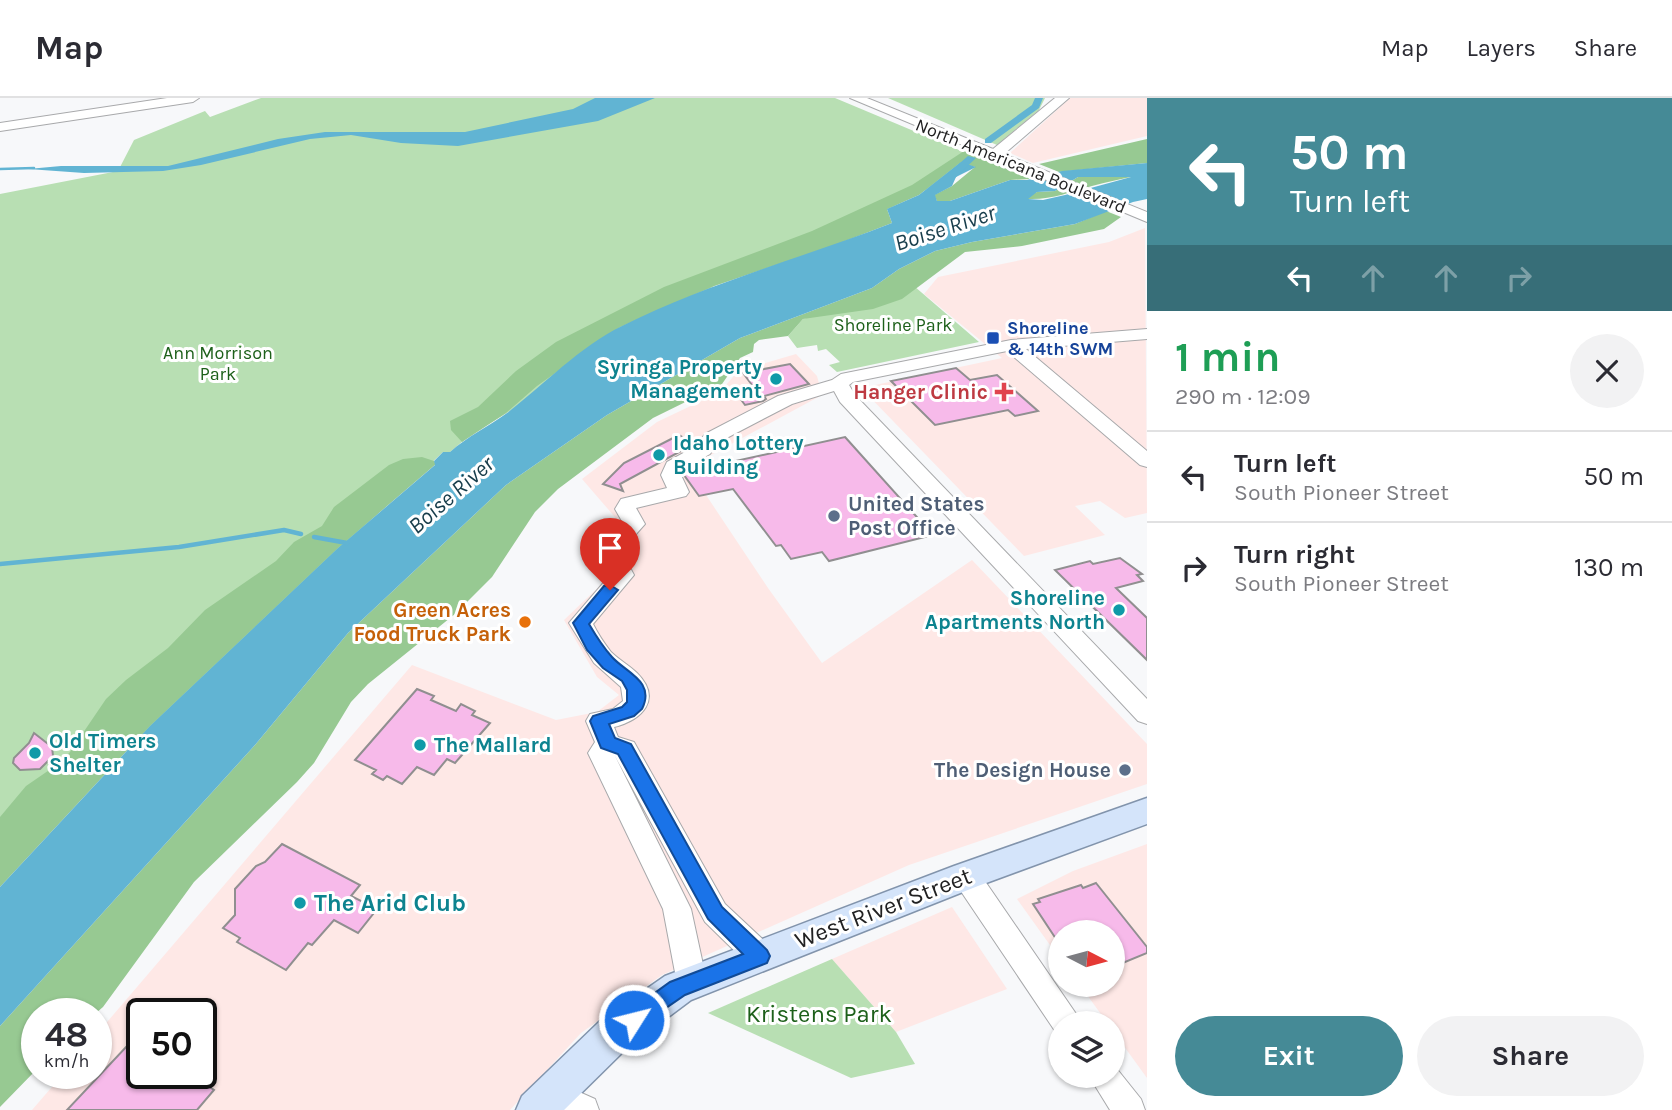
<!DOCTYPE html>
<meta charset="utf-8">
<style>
:root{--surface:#fff;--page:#f2f2f3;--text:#2b2b33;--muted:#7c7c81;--line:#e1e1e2;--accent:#458a96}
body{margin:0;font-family:Karla,sans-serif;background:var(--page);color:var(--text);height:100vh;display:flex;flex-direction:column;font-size:26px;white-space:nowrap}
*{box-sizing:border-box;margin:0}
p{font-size:23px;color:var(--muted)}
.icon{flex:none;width:38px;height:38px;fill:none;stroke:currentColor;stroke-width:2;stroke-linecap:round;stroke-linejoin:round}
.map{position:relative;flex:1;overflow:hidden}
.side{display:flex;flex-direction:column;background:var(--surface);width:525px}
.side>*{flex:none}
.top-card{background:#458a96;color:#fff;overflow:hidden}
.needle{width:46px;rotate:96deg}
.tools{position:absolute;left:1048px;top:822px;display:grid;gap:14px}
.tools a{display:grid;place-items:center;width:77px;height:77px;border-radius:50%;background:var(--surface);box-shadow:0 2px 5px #0004;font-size:35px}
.speed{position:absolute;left:21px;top:900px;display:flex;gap:14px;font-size:35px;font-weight:700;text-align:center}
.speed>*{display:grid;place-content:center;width:91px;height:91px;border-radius:50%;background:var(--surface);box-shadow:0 2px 5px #0004;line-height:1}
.speed small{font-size:18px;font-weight:400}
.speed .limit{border:4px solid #111;border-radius:10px;background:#fff;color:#111}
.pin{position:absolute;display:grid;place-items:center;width:60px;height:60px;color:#fff;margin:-72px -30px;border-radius:50% 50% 50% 0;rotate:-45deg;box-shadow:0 0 7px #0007}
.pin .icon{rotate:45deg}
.me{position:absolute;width:77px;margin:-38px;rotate:54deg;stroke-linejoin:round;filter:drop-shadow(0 0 5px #0008)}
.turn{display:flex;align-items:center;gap:24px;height:147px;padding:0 28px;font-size:32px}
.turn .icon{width:91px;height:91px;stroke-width:2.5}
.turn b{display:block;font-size:49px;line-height:60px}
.lanes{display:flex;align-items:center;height:66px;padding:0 28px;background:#0003;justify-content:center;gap:35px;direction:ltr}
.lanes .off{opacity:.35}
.round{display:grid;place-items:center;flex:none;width:74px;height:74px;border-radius:37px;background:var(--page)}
.summary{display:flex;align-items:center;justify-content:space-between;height:119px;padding:0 28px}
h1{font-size:42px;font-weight:700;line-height:52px;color:#1e9e55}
.primary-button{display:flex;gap:14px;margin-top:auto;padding:14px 28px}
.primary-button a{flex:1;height:80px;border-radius:42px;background:var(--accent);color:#fff;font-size:28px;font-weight:700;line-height:80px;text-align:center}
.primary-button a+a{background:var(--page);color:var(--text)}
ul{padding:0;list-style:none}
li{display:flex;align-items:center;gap:21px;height:91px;padding:0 28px;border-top:2px solid var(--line)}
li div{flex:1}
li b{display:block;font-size:26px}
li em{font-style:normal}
header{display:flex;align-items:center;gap:42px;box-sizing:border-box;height:98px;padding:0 35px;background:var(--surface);border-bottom:2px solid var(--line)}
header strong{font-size:33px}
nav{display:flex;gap:38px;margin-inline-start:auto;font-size:24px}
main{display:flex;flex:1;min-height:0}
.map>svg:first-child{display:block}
.commercial{fill:#fee8e6;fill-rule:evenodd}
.green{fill:#b8dfb3}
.forest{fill:#97c992}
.water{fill:#61b4d3;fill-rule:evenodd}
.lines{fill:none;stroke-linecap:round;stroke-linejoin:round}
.stream-far1{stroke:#61b4d3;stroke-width:2.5}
.stream{stroke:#61b4d3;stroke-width:4.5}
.canal{fill:#61b4d3;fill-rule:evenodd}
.building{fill:#f7baea;stroke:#908f90;stroke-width:2}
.minor-casing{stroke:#a8a9ab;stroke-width:2}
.major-casing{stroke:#8294ac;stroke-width:3}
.minor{fill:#fff;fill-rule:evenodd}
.major{fill:#d4e4fa;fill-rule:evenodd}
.route{fill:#1a73e8;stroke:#114b97;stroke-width:2}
.transit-dot{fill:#1a4fb4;stroke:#fff;stroke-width:2.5}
.culture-dot{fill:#0f9aa8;stroke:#fff;stroke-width:2.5}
.health-dot{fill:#e0444e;stroke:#fff;stroke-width:2.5}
.service-dot{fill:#5c6f8a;stroke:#fff;stroke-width:2.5}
.food-dot{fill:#e8710a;stroke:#fff;stroke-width:2.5}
.labels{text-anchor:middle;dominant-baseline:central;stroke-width:6;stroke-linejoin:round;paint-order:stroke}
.far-street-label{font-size:18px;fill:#212122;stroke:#fff}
.far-park-label{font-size:18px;fill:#1d601a;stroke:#fff}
.far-transit-label{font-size:18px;font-weight:bold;fill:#164399;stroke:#fff;text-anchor:start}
.culture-label{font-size:21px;font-weight:bold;fill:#0d838f;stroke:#fff;text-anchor:start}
.health-label{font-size:21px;font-weight:bold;fill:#be3a42;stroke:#fff;text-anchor:end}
.service-label{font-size:21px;font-weight:bold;fill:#4e5e75;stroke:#fff;text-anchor:start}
.food-label{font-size:21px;font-weight:bold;fill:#c56008;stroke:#fff;text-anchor:end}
.water-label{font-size:23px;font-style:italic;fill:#173d4b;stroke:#fff}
.near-culture-label{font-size:24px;font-weight:bold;fill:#0d838f;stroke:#fff;text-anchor:start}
.near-street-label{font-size:24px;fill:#212122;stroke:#fff}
.near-park-label{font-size:24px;fill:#1d601a;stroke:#fff}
</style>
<header>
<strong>Map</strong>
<nav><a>Map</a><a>Layers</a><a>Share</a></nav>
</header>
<main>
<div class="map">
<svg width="1147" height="1012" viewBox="0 0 1147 1012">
<rect width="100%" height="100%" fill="#f7f8fa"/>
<g class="commercial">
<path d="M1070,0h77v38l-114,27 -23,-10z"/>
<path d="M1145,130l2,285 -22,5 -25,-17 -25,5 30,29 -81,21 -163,-168 141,-30 -78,-64 14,-17 171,-35z"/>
<path d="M796,256l21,22 5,19 -137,74 21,26 62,93 54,75 150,-103 175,184v40l-238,81 -247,110 -81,58 -71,77h-478l32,-37h32v-38l316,-370 144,55 41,-8 22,-17 -22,-18 -33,-57 46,-44 -19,-24 29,-29 -38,-44 75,-57 63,-30 18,-21zM142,915h59v60h-59z"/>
<path d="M1147,746v234l-34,-47v-7h-5l-28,-39h33v-52h-53v26l-43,-60 56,-28z"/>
<path d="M952,809l55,82 -111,43 -64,-73z"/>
</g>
<g class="green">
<path d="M261,0h574l148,62 -191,99 -78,27 -245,150 -19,16h-7l-443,418v-676l118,-23 16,-31 71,-29 5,6z"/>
<path d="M888,0h157l-6,12 -42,35z"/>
<path d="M914,188l65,56 -142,30 -8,-7 11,-3 -14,-13 -8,2 -1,-6 -20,3 -9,-12 15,-17z"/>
<path d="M832,861l64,73 19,32 -64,14 -143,-65z"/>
</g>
<g class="forest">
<path d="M1147,41v24l-88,9 -20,-8z"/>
<path d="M964,53l67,28 -21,1 -60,21h-13l-3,-6 18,-9 23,-19 -14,-5 -42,33 -32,14 5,14 -57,22 -121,41 -94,41 -83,59 -31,27 -44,29 -11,-12 -1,-9 28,-14 38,-36 40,-29 108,-55 148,-56 100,-46z"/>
<path d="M1136,78c-15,3 -30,6 -44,10 -22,6 -41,14 -64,13v-3l9,-4 18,-1 23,-14z"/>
<path d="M1106,113l15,6 -17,12 -82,17 -57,6 -63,47 -29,10 -70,10 -15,17 -29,4 -5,4 -1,8 -13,6 -18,26 -69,34 -95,71 -23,23 -43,65 -37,37 -87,70 -17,18 -37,61 -17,19 -103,100 -91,125 -7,6h-59v56l-37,38v-81l255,-281 93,-112 158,-148 101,-70 133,-77 132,-50 27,-19 36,-18 37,-9 103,-18z"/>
<path d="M422,359l12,4 2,3 -98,84 -188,178 -150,161v-70l26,-31 32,-22 12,-12 36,-53 20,-19 42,-32 37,-38 71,-49 18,-19 28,-16 12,-19 55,-42 14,-6z"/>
</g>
<g class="water">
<path d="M595,0h60l-57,23 -140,25 -57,-3 -50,-8 -41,4 -109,26 -38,6 -79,2 -56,-4 33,-3h107l110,-27 47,-7h140l108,-23z"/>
<path d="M961,64l15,5 -20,10 -4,9 -17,9 2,6h13l60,-21h17l35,-9 85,-8v36l-14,3 -58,22 -103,18 -37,9 -36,18 -27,19 -132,50 -133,77 -101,70 -158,148 -93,112 -255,281v-139l150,-161 188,-178 97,-83 -1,-4 9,-9h7c18,-16 38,-25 57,-39 38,-29 72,-66 115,-87 86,-43 180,-68 270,-103l-5,-14 32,-14zM1078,79h53l-66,18 -22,5 -15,-1 9,-7 18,-1z"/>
</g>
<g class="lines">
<path class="stream-far1" d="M0,71l34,-1"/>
<g class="stream">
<path d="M314,439l33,6"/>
<path d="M0,466l179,-17 105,-17 17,4"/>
</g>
<g class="canal">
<path d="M1035,0h8l-4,10 -48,35h-6v-4l47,-34z"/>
<path d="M968,58l8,2 -23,22h-8v-4z"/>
</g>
</g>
<g class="building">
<path d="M790,266l19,20 -45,12 2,3 -3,2 -18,4 -12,-16 19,-4 -9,-12z"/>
<path d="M956,270l14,12 27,-5 41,36 -23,5 -7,-6 -73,15 -44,-44z"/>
<path d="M679,337l15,9 -74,40 3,7 -20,-7 21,-21z"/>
<path d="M845,339l88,98 -104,26 -7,-9 -31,7 -10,-14 -5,1 -43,-57 -34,7 -15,-21 1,-3z"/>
<path d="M1120,460l22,16 -5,1 6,6 -27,7 31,30v42l-92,-90 35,-9 3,3z"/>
<path d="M417,591l17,7 -3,4 25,11 5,-7 14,7 -3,4 18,8 -35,40 -8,-4 -13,16 -17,-8 -15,17 -15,-8 -4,4 -11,-6 4,-4 -21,-10z"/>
<path d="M34,635l18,14 1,9 -13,13 -20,1 -7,-7 1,-5 15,-15z"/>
<path d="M282,746l78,41 -9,11 26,13 -19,24 -24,-13 -22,25 -4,-2 -22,27 -49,-28 3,-4 -17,-10 12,-13v-26l21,-23 9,-4z"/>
<path d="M1096,785l51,64v6l-34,14v-34h-53v12l-27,-41 7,-2 -2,-3 43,-14 2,3z"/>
<path d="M142,932v43h59v-12l14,8 -11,14 10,7 -17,20h-130z"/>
</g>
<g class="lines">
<defs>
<g id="minor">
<path d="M167,0h32l-6,4 -193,29v-8z"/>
<path d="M850,0h17l126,51 62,-51h14l-65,56 143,58v10z"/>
<path d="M1147,231v10l-121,10 121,102v16l-7,-2 -133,-114 -154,31 -4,3 6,10 292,304v25l-9,-3 -298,-319 -6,-11 -42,13 -73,38 -9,12 -27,15 -2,6 8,17 -3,4 -50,12 9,16 -24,27 13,24 -41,49c5,10 11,19 18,28 8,8 18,13 26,21 26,26 5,47 -23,54l4,10 16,5 91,162 46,43 4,9 -4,9 -11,4 -11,-4 -44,-43 -90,-166 76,153 16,74 -4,10 -11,3 -11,-3 -4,-10 -14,-74 -75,-156 7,-11 -9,-21 4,-7 23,-5 10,-8 -2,-14 -27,-24 -25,-40 42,-49 -12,-24 24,-27 -8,-14 6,-10 46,-11 -6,-13 6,-13 29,-16 9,-12 73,-38 54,-16 9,-6 170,-34z"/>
<path d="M966,766l10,4 107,156h-23v11l-3,-1 -101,-150 -4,-8 4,-8z"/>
<path d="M1113,966l28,35 4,11h-35l-21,-34h24z"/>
<path d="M550,981l45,20 4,11h-52l-8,-4 -5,-11 5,-11z"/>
</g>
<path id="major" d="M1147,700v26l-169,62 -287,114 -64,48 -63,62h-48l6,-14 77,-74 66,-46 289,-110z"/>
</defs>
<use href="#minor" class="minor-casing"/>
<use href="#major" class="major-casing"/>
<use href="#minor" class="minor"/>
<use href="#major" class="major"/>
</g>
<path class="route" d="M610,487l8,5 -29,34c7,12 13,22 23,33 13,15 44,24 30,52l-8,7 -25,8 6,14 16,6 91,163 45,43 3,6 -3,7 -82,32 -51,35 -7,-3 -3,-7 3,-7 43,-31 73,-28 -35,-35 -90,-165 -17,-6 -11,-27 3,-5 29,-9 5,-5v-12l-5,-9 -19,-13 -16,-18 -14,-27 31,-37z"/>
<rect class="transit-dot" x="986" y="233" width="14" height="14" rx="3.5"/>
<g class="culture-dot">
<circle cx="776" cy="281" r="7"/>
<circle cx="659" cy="357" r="7"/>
<circle cx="1119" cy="512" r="7"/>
<circle cx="420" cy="647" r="7"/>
<circle cx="35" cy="655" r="7"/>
<circle cx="300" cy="805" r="7"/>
</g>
<path class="health-dot" d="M1000.5 283.5h7v7h7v7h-7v7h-7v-7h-7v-7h7z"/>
<g class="service-dot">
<circle cx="834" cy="418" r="7"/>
<circle cx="1125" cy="672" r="7"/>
</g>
<circle class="food-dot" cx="525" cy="524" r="7"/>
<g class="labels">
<g class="far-street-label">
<text transform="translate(1021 68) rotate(22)">North Americana Boulevard</text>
</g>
<g class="far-park-label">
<text x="893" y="227">Shoreline Park</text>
<text x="218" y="255">Ann Morrison<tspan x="218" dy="21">Park</tspan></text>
</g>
<g class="far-transit-label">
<text x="1007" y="230">Shoreline<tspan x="1007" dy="21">&amp; 14th SWM</tspan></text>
</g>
<g class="culture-label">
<text x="762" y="269" text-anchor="end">Syringa Property<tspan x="762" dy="24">Management</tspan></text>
<text x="673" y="345">Idaho Lottery<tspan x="673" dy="24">Building</tspan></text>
<text x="1105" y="500" text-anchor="end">Shoreline<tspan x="1105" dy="24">Apartments North</tspan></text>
<text x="49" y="643">Old Timers<tspan x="49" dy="24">Shelter</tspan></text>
<text x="434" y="647">The Mallard</text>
</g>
<g class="health-label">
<text x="988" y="294">Hanger Clinic</text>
</g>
<g class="service-label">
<text x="848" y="406">United States<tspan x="848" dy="24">Post Office</tspan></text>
<text x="1111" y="672" text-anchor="end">The Design House</text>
</g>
<g class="food-label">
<text x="511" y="512">Green Acres<tspan x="511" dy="24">Food Truck Park</tspan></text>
</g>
<g class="water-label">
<text transform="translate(945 130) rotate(-18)">Boise River</text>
<text transform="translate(451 397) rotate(-41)">Boise River</text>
</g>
<g class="near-culture-label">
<text x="314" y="805">The Arid Club</text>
</g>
<g class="near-street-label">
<text transform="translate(883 810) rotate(-21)">West River Street</text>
</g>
<g class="near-park-label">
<text x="819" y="916">Kristens Park</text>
</g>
</g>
</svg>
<div class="tools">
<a><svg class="needle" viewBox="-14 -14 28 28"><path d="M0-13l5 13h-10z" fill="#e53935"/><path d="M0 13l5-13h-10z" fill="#7c7c81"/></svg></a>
<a><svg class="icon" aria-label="layers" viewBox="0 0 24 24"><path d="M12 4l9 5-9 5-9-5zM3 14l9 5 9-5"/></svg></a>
</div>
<div class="speed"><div>48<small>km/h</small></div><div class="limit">50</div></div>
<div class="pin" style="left:610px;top:492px;background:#d93025"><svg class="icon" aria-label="arrive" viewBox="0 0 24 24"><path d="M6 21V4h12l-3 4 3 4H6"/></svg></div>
<svg class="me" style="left:634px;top:922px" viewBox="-20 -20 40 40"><circle r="17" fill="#1a73e8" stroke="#fff" stroke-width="3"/><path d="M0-11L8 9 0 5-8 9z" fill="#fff"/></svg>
</div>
<section class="side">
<div class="top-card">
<div class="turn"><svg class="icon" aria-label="left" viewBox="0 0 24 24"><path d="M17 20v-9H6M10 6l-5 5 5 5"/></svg><div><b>50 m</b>Turn left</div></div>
<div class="lanes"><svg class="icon" aria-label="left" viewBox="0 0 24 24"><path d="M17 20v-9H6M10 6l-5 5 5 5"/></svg><svg class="icon off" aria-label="ahead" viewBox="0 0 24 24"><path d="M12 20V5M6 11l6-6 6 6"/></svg><svg class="icon off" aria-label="ahead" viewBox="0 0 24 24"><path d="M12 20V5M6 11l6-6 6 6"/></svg><svg class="icon off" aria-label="right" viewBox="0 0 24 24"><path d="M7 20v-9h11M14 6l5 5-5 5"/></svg></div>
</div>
<div class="summary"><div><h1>1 min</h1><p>290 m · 12:09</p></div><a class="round"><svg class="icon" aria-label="close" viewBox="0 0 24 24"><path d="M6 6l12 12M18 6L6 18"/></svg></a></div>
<ul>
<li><svg class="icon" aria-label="left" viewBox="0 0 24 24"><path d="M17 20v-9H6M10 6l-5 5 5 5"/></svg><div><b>Turn left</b><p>South Pioneer Street</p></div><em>50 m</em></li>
<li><svg class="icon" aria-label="right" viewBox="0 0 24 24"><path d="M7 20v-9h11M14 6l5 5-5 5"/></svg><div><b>Turn right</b><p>South Pioneer Street</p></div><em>130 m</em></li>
</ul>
<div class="primary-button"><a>Exit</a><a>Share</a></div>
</section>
</main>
